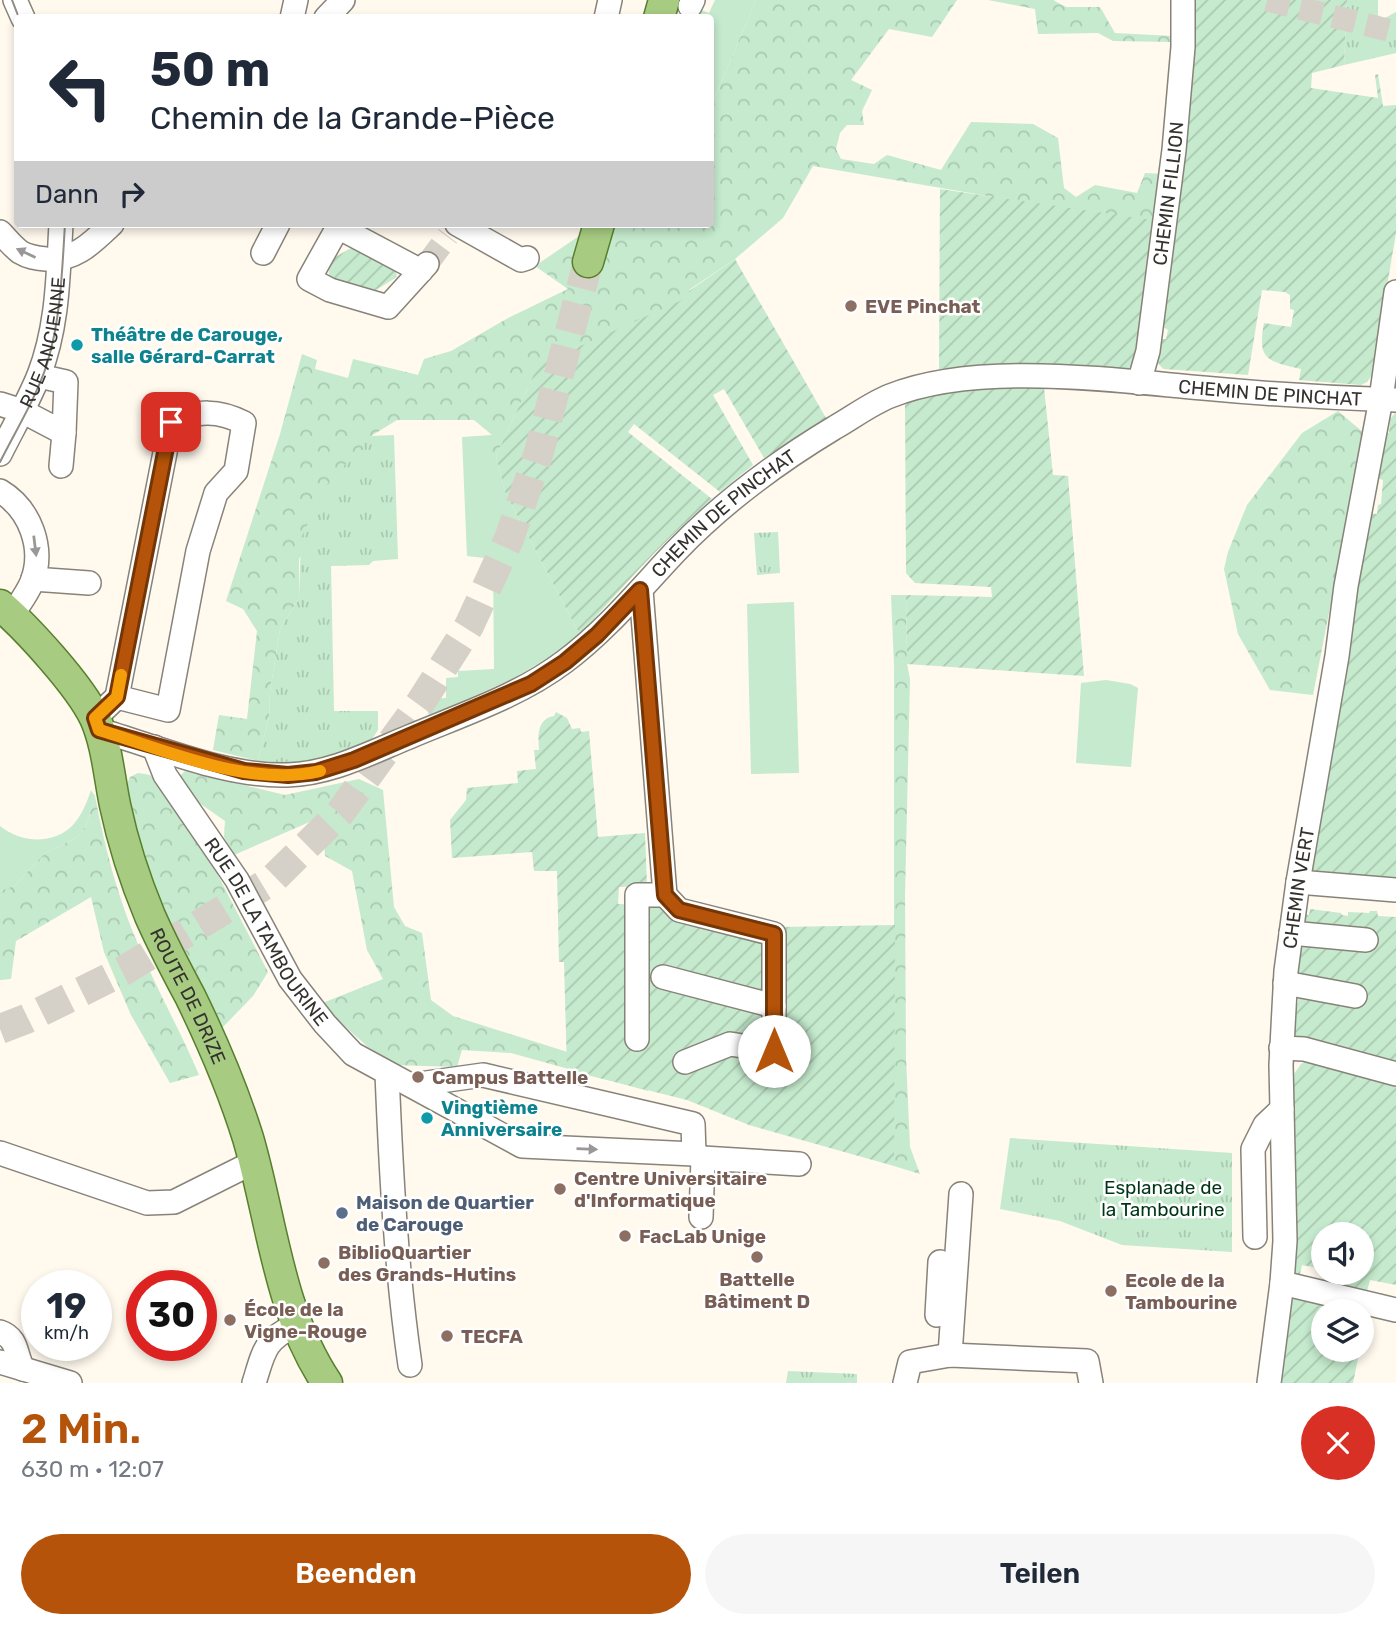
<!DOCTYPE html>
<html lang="de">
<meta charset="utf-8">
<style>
:root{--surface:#fff;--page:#f6f6f7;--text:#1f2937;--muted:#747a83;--accent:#b45309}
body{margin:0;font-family:Rubik,sans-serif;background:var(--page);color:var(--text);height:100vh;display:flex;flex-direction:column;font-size:26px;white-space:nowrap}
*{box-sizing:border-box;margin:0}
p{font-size:23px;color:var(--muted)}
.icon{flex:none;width:38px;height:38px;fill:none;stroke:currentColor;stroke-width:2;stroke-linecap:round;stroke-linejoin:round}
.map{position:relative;height:1383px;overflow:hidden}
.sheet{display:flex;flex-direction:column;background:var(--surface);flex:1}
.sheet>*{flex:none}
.hud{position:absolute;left:14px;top:14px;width:700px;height:214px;border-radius:7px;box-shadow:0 4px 10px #0003;background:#fff;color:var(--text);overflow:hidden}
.buttons{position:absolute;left:1311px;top:1222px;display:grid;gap:14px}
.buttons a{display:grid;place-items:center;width:63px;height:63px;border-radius:50%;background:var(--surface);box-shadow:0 4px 10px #0003;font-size:35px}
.speed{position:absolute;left:21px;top:1270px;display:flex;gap:14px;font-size:35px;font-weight:700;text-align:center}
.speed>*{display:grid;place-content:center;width:91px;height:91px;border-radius:50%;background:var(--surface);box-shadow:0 4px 10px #0003;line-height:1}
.speed small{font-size:18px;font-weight:400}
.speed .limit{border:10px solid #d22;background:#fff;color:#111}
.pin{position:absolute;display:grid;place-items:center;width:60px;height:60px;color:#fff;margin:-30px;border-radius:14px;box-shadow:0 4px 10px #0006}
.me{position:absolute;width:77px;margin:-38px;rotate:0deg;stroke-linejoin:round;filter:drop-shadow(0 0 5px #0008)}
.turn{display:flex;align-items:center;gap:24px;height:147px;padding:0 21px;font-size:32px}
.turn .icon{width:91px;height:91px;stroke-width:2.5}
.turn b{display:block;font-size:49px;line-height:60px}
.then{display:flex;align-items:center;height:66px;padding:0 21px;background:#0003;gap:14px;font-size:26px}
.round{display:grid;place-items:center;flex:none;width:74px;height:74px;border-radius:37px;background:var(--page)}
.summary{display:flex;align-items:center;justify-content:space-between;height:119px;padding:0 21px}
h1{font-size:42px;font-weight:600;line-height:52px;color:var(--accent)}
.action{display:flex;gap:14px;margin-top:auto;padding:14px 21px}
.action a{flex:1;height:80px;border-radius:42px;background:var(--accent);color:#fff;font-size:28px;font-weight:600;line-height:80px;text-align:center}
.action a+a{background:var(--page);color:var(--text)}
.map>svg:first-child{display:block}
.grass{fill:#c5eacd}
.forest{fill:url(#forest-crowns)}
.park{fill:url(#park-tufts)}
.garden{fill:url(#garden-furrows)}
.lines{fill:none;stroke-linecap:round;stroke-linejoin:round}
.minor-tunnel{stroke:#d6d1c8;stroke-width:23;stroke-dasharray:23 11;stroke-linecap:butt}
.major-tunnel{stroke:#d6d1c8;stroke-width:30;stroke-dasharray:30 15;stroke-linecap:butt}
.minor-casing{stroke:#888379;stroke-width:26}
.major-casing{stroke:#577f2d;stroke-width:33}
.minor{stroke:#fff;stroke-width:23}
.major{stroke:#a6cb81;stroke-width:30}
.tram{stroke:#908c85;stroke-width:2}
.oneway{fill:#9a9896}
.route-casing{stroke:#753606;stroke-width:18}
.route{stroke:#b45309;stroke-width:12}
.slow{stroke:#f59e0b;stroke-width:12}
.education-dot{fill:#8d6e63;stroke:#fff;stroke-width:2.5}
.culture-dot{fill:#0f9aa8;stroke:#fff;stroke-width:2.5}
.service-dot{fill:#5c6f8a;stroke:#fff;stroke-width:2.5}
.labels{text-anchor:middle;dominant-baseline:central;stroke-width:5;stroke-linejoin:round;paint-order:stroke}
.street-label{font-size:19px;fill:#34322e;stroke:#fff}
.education-label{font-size:19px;font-weight:bold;fill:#785e54;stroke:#fff;text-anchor:start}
.culture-label{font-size:19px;font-weight:bold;fill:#0d838f;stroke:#fff;text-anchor:start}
.park-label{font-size:19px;fill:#003617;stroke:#fff}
.service-label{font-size:19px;font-weight:bold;fill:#4e5e75;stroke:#fff;text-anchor:start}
</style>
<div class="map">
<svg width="1396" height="1383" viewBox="0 0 1396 1383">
<defs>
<pattern id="forest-crowns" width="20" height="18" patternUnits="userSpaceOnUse" patternTransform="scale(1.75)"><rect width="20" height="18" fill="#c5eacd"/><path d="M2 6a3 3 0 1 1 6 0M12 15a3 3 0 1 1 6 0" fill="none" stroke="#aac9b0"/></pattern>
<pattern id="park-tufts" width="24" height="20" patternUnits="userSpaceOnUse" patternTransform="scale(1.75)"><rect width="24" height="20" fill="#c5eacd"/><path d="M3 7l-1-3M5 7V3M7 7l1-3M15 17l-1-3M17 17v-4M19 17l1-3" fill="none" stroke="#aac9b0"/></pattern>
<pattern id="garden-furrows" width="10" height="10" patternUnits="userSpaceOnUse" patternTransform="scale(1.75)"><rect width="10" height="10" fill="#c5eacd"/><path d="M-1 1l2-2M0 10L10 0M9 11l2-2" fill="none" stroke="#aac9b0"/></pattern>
</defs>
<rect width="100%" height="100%" fill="#fff9ee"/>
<g class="grass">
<path d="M715,0h41l-45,106 -1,-88h-26l4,-13 21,8z"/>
<path d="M492,435v21h4l9,36 75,143 -32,23 -36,21 -83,37 -5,-17 22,-1v-20l12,-1v-6l36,-2 -1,-110 -26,-3 -5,-119z"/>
<path d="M794,602l5,171 -48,1 -4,-170z"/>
<path d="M1106,680l24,4 8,4 -7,79 -55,-4 5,-80z"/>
<path d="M91,790l4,6 -9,30 -10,12 -31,15 -31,33 -14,5v-65c21,17 53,19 73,-1 9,-10 14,-23 18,-35z"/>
</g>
<g class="forest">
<path d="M756,0h201l-25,37 -43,-8 -38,51 21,10 -10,21 2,14h-17l-7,8 -4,16 5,10 33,5 13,-9 54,15 30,-48 62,2 25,14 6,50 12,9 19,-12 42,8 8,-20 19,1 -38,196 -90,-6 -40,2 21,-165 -204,-35 -30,52 -48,41 -46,31 3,6 -159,80 -37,80h-4v-21l-18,-15h-77l-26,16 -72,123v39l-19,31 -10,63 -1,25 -11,44 -45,-11 6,-35 28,4 10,-88 -14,-22 -17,-8 54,-167 22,-80 15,6 -2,9 33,9 5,-19 65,16 6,-16 27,-8 57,-33 60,-29 -33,-23 44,-30 -3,20 33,-32h101l1,-118z"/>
<path d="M988,0h65l13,7h34l15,26 57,3v6l-59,-1 -15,-8 -60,1 -3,-25z"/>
<path d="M1338,411l26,22 -51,262 -43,-5 -32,-56 -14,-65 4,-17 19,-47 55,-72z"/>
<path d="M891,595h15l1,69 3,15 -5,217 1,162 4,89 10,27 -26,-8v-500z"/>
<path d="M185,771l100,24 74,-16 24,11 11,117 11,19 17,7 9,67 22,16 194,61 1,14 -137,-38 -49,-3 -5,17 -63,-2 -26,-18 -48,-43 63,-25 -16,-29 -15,-79 -27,-15 -2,-26 -9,-10 -80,35 -10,-18 1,-16 -30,-21 -19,-21z"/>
<path d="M138,773l12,2 12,12 47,71 59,114 -15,24 -31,32c-14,-33 -34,-63 -49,-95 -20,-43 -38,-103 -46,-149l3,-7z"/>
<path d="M95,796c10,53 23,103 45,153 18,43 41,83 59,126l-29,8 -39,-68 -27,-63 -13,-55 -75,44 -5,38 -11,1v-89l14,-5 31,-33 31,-15 10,-12z"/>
</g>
<g class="park">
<path d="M1347,0h31v15l5,4 13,-7v41l-52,12z"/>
<path d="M394,435l4,124 -25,2 -4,4 -38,1 3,145h44v19l-6,9 -46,20 -44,5 -24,-3 11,-44 1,-25 10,-63 19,-31 2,-60 25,-52 45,-50z"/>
<path d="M778,532l2,41 -23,2 -3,-42z"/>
<path d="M1010,1138l222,15v99l-110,-7 -62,-24 -60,-12z"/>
<path d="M788,1371l69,3v9h-71z"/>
</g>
<g class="garden">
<path d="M1190,0h157l-3,65 -32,8 -1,15 67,10 -3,-23 3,-1 5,32 13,-1v128l-24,142 -5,7 -6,3 -62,-5 2,-11c-34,-8 -44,-9 -37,-46l27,4 3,-17 -4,-1v-14l-5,-3 -23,-2 -14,85 -84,-6c-11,-8 -9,-18 -7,-30h9l2,-9 -9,-5 34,-246 -5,-1z"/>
<path d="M940,189l219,32 -17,128 -10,17 -6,4 -90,-6 -97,5z"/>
<path d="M351,248l44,20 2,9 -26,16 -42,-17 -1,-15z"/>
<path d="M735,259l91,159 -62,40 -40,-69 -11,6 40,70 -33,27 -86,-68 -6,8 84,67c-49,42 -90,88 -132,136l-75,-143 -9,-36 37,-80 10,-13 148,-67 -2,-5z"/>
<path d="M980,387h64l9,88 15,1 16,200 -177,-12 -1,-69 86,2 -1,-10 -76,-4 -9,-10 -1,-173 37,-10z"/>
<path d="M1396,412v472l-90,-7 62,-364 9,1 1,-9 3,-1 2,-24 -9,-3 10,-43 5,-1 1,-14z"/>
<path d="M556,712l11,6 5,11 8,-1 1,4 8,-1 9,106 47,-4 2,53 -28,1 -1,17 29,1 134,22 114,-2 -1,241 -145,-41 -62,-25 -120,-30 -3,-108h-5l-2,-91h-23l-2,-19 -80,6 -2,-38 16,-20 1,-12 51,-5 -1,-12 19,-2 -2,-19h5c-1,-15 -2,-31 15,-34z"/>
<path d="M1310,909l31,4 1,2 6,1v-4l21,1 1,-2h7l1,5 18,1v150l-101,-30 -8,-10 2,-25 9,1 1,-13 33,8 -1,5 11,4 1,-2 10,3 2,-3 5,1 2,-7 -70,-20 5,-42 48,10 1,3 20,2v-4l-67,-20 2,-14 8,1z"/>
<path d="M1309,1059l87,23v203l-26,-5 -4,15 -39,-9 4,-14h31v-38h-39v35l-21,-4 -3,14 -10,-8v-190l12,-17z"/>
<path d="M1294,1293l73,16 -5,31v-29h-39v38h37l-7,34h-74l8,-74 4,1z"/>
</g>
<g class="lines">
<g class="minor-tunnel">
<path d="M1267,0l129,32"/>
<path d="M427,264l21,-28"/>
</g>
<path class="major-tunnel" d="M0,1029l26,-10 97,-48 148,-90 69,-68 81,-111 48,-76 40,-87 30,-87 49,-190"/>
<defs>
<g id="minor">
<path d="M15,0l8,18"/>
<path d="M690,6l3,-6"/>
<path d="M292,18l4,-18"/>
<path d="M326,18l17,-18"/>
<path d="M606,18l4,-18"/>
<path d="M457,224l64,36 6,-2"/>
<path d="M0,232c6,6 12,14 20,20 8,5 16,6 26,7 29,2 46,-16 66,-35"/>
<path d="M263,253l15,-29"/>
<path d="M421,271l-83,-44 -29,52 21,11 58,17 39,-43"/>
<path id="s1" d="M1139,383l9,-32 26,-201 9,-103v-47"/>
<path d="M0,404l22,7 42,22 2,-51 -27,-6"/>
<path id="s2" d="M0,454c13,-26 28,-52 39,-79 19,-49 19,-99 22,-151"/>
<path d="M61,466l3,-33"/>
<path d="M0,491c30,18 45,57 32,91 -5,12 -13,22 -20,33"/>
<path d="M33,579l56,4"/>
<path d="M641,590l24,305 14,15 95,24v117l-44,-7 -45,18"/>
<path d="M95,718l22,-21 51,13 30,-159 18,-58 20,-22 8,-48c-25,-13 -47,-13 -73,-1l-54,275"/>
<path id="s3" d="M99,730c59,17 127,47 188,45 43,-1 83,-22 122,-38 52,-22 110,-41 155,-75 42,-31 76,-73 112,-111 47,-49 100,-88 158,-123 18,-10 36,-24 56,-32 86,-35 221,-16 313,-8 64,6 128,10 193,12"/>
<path id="s4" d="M154,747l11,28 72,105 53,99 35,45 28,30 169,92 172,8 -1,-30 -210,-49 -71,10"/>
<path d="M1298,882l98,8"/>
<path d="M1291,933l75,7"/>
<path d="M663,977l111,29"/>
<path d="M1285,983l70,13"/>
<path d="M637,1039v-144h28"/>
<path d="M1281,1048l23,1 92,25"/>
<path d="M387,1073c4,98 9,195 23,292"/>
<path d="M0,1153l147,50 27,-1 80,-40"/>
<path d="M694,1154l9,4 96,6"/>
<path d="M701,1217l2,-59"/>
<path d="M1255,1237l-2,-88 12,-24 17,-16"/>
<path d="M1282,1283l114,27"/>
<path d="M937,1315l3,-53"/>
<path d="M0,1332c18,6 15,22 23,37"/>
<path d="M950,1355l11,-161"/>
<path d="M0,1362l70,21"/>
<path d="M254,1383c10,-32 10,-43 42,-58"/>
<path d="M905,1383l5,-21 40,-7 137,6 4,22"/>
<path id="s5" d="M1269,1383l13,-100 3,-42 -4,-176 5,-94 12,-89 39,-226 9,-70 35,-187 15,-107"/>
</g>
<g id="major">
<path d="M659,18l5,-18"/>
<path d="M588,262l11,-38"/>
<path id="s6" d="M0,605c27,23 80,81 95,113 12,27 14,58 20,87 8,38 20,75 35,111 12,27 26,54 40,80 22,45 43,94 58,142 24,82 30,172 79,245"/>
</g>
</defs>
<use href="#minor" class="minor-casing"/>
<use href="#major" class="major-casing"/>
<use href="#minor" class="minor"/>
<use href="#major" class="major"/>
<g class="tram">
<path d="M12,0l7,18"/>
<path d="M0,462c16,-32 36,-64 47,-98 14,-46 15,-93 18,-140"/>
</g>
</g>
<defs><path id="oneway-solid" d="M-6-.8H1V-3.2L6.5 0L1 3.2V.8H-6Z" transform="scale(1.75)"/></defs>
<g class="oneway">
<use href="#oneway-solid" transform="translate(26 253) rotate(-155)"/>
<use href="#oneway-solid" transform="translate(35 546) rotate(83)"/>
<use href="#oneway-solid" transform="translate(587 1149) rotate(2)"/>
</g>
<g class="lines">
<defs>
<path id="route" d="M171,422l-54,275 -22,21 4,12 145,41 44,4 28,-3 38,-12 177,-76 34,-22 32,-27 43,-45 25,305 14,15 95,24v117"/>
</defs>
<use href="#route" class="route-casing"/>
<use href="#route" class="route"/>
<path class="slow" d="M121,675l-4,22 -22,21 4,12c67,20 151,58 221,41"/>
</g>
<g class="education-dot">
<circle cx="851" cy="306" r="7"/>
<circle cx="418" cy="1077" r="7"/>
<circle cx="560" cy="1189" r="7"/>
<circle cx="625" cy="1236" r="7"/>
<circle cx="757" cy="1257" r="7"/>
<circle cx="324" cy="1263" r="7"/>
<circle cx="1111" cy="1291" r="7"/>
<circle cx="230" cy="1320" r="7"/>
<circle cx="447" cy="1336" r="7"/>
</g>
<g class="culture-dot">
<circle cx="77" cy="345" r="7"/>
<circle cx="427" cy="1118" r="7"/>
</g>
<circle class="service-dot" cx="342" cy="1213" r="7"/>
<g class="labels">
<g class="street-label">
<text stroke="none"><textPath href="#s1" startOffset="192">CHEMIN FILLION</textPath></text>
<text stroke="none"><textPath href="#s2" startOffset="121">RUE ANCIENNE</textPath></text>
<text stroke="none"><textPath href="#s3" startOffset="1302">CHEMIN DE PINCHAT</textPath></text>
<text stroke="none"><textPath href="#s3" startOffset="714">CHEMIN DE PINCHAT</textPath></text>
<text stroke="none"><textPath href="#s5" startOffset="497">CHEMIN VERT</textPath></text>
<text stroke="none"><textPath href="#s4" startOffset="217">RUE DE LA TAMBOURINE</textPath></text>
<text stroke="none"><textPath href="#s6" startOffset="443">ROUTE DE DRIZE</textPath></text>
</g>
<g class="education-label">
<text x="865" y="306">EVE Pinchat</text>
<text x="432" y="1077">Campus Battelle</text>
<text x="574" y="1178">Centre Universitaire<tspan x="574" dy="22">d'Informatique</tspan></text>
<text x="639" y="1236">FacLab Unige</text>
<text x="338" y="1252">BiblioQuartier<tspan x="338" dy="22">des Grands-Hutins</tspan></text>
<text x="757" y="1279" text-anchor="middle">Battelle<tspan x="757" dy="22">Bâtiment D</tspan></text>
<text x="1125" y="1280">Ecole de la<tspan x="1125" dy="22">Tambourine</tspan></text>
<text x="244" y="1309">École de la<tspan x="244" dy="22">Vigne-Rouge</tspan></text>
<text x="461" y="1336">TECFA</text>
</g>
<g class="culture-label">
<text x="91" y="334">Théâtre de Carouge,<tspan x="91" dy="22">salle Gérard-Carrat</tspan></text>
<text x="441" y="1107">Vingtième<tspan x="441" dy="22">Anniversaire</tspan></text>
</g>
<g class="park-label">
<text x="1163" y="1187">Esplanade de<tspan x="1163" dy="22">la Tambourine</tspan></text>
</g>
<g class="service-label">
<text x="356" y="1202">Maison de Quartier<tspan x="356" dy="22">de Carouge</tspan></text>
</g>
</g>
</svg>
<div class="buttons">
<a><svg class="icon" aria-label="sound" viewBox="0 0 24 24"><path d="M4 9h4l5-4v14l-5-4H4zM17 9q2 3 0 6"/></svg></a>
<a><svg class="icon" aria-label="layers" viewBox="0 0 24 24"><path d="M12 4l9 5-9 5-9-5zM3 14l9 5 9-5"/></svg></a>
</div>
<div class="speed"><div>19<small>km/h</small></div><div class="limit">30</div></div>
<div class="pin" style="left:171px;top:422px;background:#d93025"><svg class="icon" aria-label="arrive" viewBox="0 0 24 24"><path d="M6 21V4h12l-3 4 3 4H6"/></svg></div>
<svg class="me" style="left:774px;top:1051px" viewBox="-20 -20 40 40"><circle r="19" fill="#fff"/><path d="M0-13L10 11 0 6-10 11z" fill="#b45309"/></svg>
<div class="hud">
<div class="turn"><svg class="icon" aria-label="left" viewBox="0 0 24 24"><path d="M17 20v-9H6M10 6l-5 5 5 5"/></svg><div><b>50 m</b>Chemin de la Grande-Pièce</div></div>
<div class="then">Dann<svg class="icon" aria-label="right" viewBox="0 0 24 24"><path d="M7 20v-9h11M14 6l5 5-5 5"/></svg></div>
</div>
</div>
<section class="sheet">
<div class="summary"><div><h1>2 Min.</h1><p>630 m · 12:07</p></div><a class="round" style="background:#d93025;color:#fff"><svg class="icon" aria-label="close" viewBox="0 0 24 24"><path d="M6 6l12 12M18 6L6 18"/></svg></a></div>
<div class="action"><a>Beenden</a><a>Teilen</a></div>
</section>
